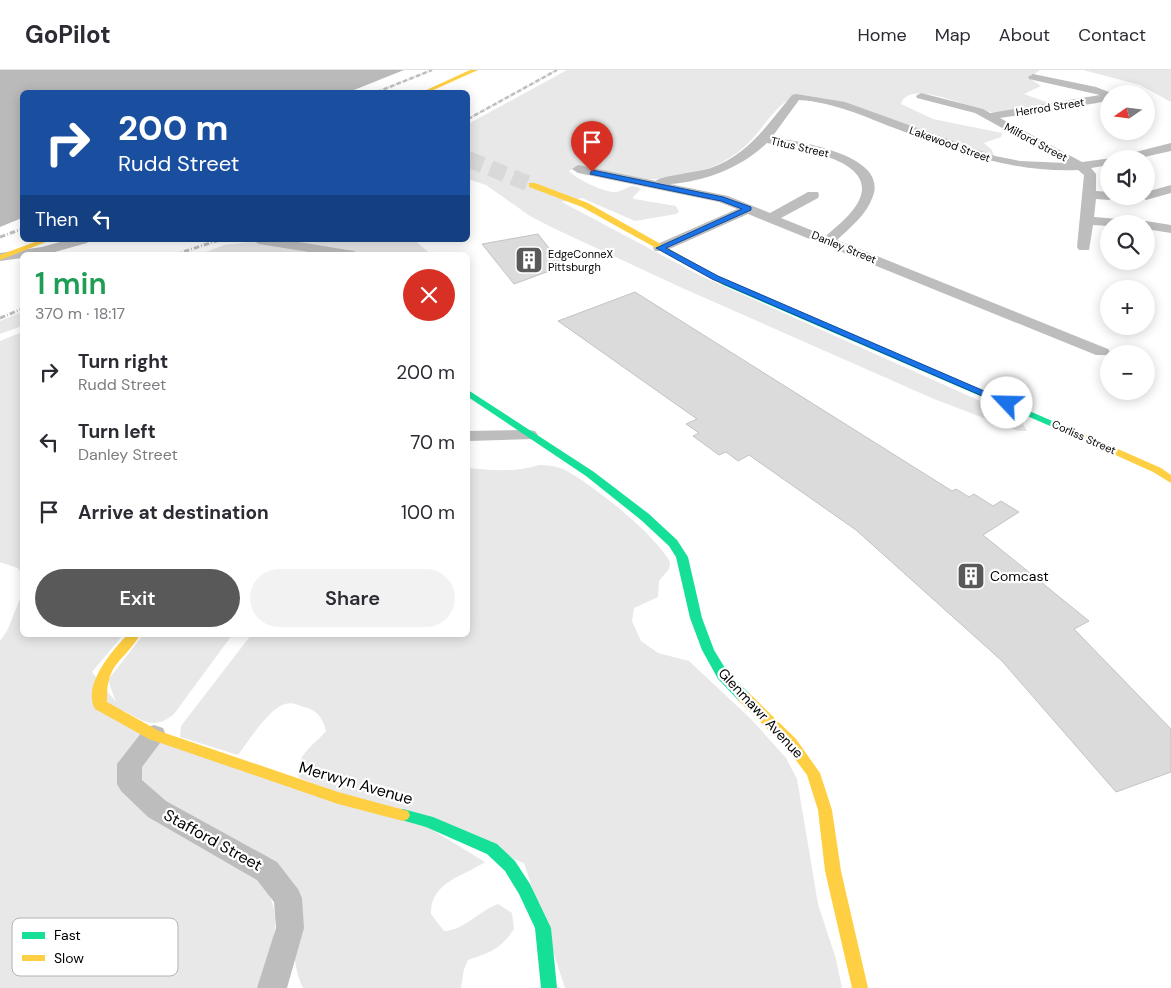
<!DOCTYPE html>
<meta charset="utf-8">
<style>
:root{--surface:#fff;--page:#f2f2f3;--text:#2b2b33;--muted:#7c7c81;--line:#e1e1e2;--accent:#595959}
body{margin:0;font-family:"DM Sans",sans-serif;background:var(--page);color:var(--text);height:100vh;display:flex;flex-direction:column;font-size:19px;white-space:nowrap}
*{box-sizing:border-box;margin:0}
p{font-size:16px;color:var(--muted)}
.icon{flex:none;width:28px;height:28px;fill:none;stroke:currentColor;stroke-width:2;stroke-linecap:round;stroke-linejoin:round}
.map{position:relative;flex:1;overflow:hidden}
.details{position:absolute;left:20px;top:182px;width:450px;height:385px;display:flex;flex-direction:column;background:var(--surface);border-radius:8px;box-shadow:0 2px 12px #0003}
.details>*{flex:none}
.banner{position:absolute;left:20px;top:20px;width:450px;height:152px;border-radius:8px;box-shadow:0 2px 12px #0003;background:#1a4fa0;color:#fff;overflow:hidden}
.needle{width:32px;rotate:256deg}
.fabs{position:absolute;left:1100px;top:15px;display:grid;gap:10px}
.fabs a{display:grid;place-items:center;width:55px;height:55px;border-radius:50%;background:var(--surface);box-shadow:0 2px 12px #0003;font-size:25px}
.pin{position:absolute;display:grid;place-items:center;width:42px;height:42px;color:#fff;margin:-51px -21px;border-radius:50% 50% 50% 0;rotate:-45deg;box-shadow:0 0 5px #0007}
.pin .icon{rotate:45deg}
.me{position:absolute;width:55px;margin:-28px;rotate:294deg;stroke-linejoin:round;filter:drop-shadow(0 0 4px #0008)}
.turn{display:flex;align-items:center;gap:18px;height:105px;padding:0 15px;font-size:22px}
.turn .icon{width:65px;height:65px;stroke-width:2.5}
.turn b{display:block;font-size:35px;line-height:42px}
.then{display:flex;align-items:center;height:48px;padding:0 15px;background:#0003;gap:10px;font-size:19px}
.round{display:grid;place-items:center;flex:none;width:52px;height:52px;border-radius:26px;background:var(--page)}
.summary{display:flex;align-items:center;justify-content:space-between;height:85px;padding:0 15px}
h1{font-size:30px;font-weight:600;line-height:38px;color:#1e9e55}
.cta{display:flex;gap:10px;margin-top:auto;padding:10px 15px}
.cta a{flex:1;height:58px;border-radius:30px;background:var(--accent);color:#fff;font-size:20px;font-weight:600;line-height:58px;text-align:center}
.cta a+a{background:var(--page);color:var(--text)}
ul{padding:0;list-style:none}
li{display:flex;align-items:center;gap:15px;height:70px;padding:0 15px}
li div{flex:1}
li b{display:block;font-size:19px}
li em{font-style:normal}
header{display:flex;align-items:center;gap:30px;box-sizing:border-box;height:70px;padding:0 25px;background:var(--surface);border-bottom:1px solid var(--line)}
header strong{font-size:24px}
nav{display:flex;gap:28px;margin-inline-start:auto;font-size:18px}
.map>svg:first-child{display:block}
.green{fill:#e8e8e8}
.water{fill:#bababa}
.building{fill:#dbdbdb;stroke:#c3c3c3}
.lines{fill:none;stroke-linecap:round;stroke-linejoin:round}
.secondary-tunnel{stroke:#d9d9d9;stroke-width:16;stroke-dasharray:16 8;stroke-linecap:butt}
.street{fill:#bdbdbd;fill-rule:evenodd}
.fast{fill:#16e098;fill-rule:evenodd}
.slow{fill:#ffcf43;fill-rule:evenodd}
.rail-far1{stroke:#bdbdbd;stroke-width:2.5;stroke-dasharray:4.5 1 0.5 1;stroke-linecap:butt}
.rail{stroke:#bdbdbd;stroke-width:3;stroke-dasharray:5.5 2 1 2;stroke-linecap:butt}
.route{fill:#1a73e8;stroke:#114b97}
.labels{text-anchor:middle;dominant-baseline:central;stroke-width:4.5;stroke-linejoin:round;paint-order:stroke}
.far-street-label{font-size:11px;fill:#000;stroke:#fff}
.far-poi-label{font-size:11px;fill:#000;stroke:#fff;text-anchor:start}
.poi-label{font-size:14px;fill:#000;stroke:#fff;text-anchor:start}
.street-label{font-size:14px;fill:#000;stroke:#fff}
.near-street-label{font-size:16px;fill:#000;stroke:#fff}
.key{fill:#fff;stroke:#b2b2b2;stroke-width:1}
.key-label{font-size:14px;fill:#000}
</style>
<header>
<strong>GoPilot</strong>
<nav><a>Home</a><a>Map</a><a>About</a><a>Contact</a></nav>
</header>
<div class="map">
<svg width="1171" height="918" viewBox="0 0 1171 918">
<rect width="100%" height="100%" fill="#fff"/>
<g class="green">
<path d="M567,0h473l-11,8 12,8 -17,8 28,10c-19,3 -41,9 -61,8 -18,-1 -81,-35 -90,-8l32,15 69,14 -1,4 -17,6 8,7 2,6 -136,-49 -59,-12c-19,5 -32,27 -44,41 -25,30 -71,46 -110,43 -22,-1 -45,-8 -67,-13l-9,5c7,8 36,22 47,21 9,-1 16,-11 25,-3l-8,8 1,2 42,7 3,6 -3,2 -41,7 -53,-23 -20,4 139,74 306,137 15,9 5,9h-9l-84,-32 -254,-112 -129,-60 -21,-11 -44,-31 -18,-6v-55z"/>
<path d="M1083,0h88v32l-31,-17z"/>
<path d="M282,170h132l18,15h-58z"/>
<path d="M251,172l82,13h-135l26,-10z"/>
<path d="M22,242v14l-22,8v-13z"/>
<path d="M22,262v244l-4,-8 -18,-6v-221z"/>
<path d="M539,395c8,0 18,1 26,5 27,14 92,66 105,92l-1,7 -10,12 -1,16 -24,11 -2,13 9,20 17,12 31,8 63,59 34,38 11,21 21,125 18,55 6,29h-277l-41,-125 -225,-85c-6,-21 14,-32 27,-47 -3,-13 -9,-21 -22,-24 -6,-2 -12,-5 -19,-3 -16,4 -37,38 -47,51l-58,-18 1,-11 70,-91h217v-167c24,2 46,5 71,-3z"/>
<path d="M22,524v41h101l-31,37 52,65 -22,37 135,105c4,5 9,10 12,16 15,28 -1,66 -11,93h-258v-347l7,-10z"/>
<path d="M143,565h89l-58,79c-22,18 -33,5 -56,-6l-10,-28z"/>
<path d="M155,670l271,86 59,36c-21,14 -55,20 -54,52l13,17c19,0 36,-21 54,-27l14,9 2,16c-14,21 -24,23 -46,31l-4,9 -3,19h-158c-14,-28 -8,-62 -6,-92l-115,-77 -46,-38 3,-23z"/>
</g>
<path class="water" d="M0,0h404l-55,22h-327v126l-22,9z"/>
<g class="building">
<path d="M538,164l25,32 -49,18 -32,-40z"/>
<path d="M635,222l317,199 4,-2 13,8 5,-3 19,12 8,-5 18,11 -36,23 106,86 -15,8 97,100v43l-55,20 -114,-131 -146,-131 -107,-75 -11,6 -12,-9 -7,3 -26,-19 6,-3 -13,-9 11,-5 -139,-98z"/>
</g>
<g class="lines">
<path class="secondary-tunnel" d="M468,89l64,26"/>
<g class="street">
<path d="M1033,4l63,13 18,7h-5v6l-12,3 -97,15 82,44 30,-4 59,-15v8l-36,8h-26v6l-18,3 5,6v17l13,1v4h6l-6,4 -13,-1 -2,18 36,3 7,4h-28v2l-16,-1 -4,25h-10l-2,-3 7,-72 -6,-5c-64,3 -121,-18 -181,-41 -32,-12 -63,-27 -98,-29l-27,37c26,5 116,17 101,59 -6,18 -22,31 -36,44l271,109 2,3 -2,3h-12l-348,-141 -83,37h-10l-2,-3 2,-3 82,-36 -18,-7 -141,-29 -6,-4 6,-4 78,16c3,-5 44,-9 55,-13 38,-14 56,-43 81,-73l4,-1 49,8 150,54 25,5 46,2 -91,-50 -58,-15 -1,-2 5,-3 62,16 7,4 110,-18 -71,-16 -1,-2zM767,73c24,5 105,14 94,52 -5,17 -23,30 -35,41l-45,-18 37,-20 1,-3 -1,-3h-10l-38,21 -42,-17 -58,-12c37,-3 70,-16 97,-41z"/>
<path d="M1171,115v8l-25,7 -6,-4h6v-4z"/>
<path d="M1146,151l25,4v8l-25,-4v-5h-6z"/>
<path d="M67,170h22l-2,3 -43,12h-22v3l-22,3v-8l42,-6z"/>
<path d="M252,170h34l68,11 7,4h-34l-68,-11z"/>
<path d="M529,360l6,1 3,4 -3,4 -67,2v-10z"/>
<path d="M154,655l9,3 3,7 -24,32v13l24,21 111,61 21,27 4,9 2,30 -17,60h-30l19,-60 -2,-26 -17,-22 -109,-63 -27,-26 -4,-7v-20l28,-36z"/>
</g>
<g class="fast">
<path d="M721,210h6l353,153 -5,3 -4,-1 -350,-151z"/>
<path d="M468,320l126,82 55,42 28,26 11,17 14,61 12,32 14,23 21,20 2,4 -2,4 -5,1 -5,-1 -21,-22 -16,-29 -12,-32 -14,-61 -7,-11 -28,-26 -55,-44 -118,-79z"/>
<path d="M403,739l30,8 64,27 18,17 15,23 21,44 6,60h-16l-6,-60 -16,-34 -14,-23 -18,-17 -61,-27 -28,-8 -2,-4 2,-4z"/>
</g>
<g class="slow">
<path d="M470,0h8l-49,22h-7z"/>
<path d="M529,113h6l53,20 140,79 -1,2h-6l-139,-77 -53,-20z"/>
<path d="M40,170h11l-51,20v-5z"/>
<path d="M1075,360l86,38 10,7v8l-18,-11 -82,-37 -1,-2 1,-2z"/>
<path d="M127,565h13c-17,28 -34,27 -33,67l52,29 179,61 70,19 2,4 -2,4 -5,2 -65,-17 -189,-65 -54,-30c-13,-24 17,-58 32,-74z"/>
<path d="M744,622l5,1 47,46 24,34 12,37 9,61 27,117h-16l-27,-117 -7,-61 -11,-35 -21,-28 -47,-46 -2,-4 2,-4z"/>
</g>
<g class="rail-far1">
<path d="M377,22l55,-22"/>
<path d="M468,49l89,-49"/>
</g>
<g class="rail">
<path d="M0,167l22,-8"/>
<path d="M174,185l45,-15"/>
<path d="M0,248l22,-9"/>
</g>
</g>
<path class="route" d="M592,100l131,27 28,10v3l-85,38 52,28 294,127 -9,2 -291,-126 -56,-31 86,-39 -21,-8 -131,-27z"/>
<defs>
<symbol id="building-square" viewBox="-11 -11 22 22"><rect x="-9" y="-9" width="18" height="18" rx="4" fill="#595959" stroke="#fff"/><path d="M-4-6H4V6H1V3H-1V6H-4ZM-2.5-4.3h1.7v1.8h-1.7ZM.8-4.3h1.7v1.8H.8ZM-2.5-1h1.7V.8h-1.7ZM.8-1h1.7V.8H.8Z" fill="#fff"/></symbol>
</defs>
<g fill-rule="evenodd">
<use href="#building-square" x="513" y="174" width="32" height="32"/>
<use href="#building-square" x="955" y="490" width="32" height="32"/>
</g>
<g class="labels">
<g class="far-street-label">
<text transform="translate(1050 37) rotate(-9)">Herrod Street</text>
<text transform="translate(1036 72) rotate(28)">Milford Street</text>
<text transform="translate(950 74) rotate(20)">Lakewood Street</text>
<text transform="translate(800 77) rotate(13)">Titus Street</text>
<text transform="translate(844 177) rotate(22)">Danley Street</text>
<text transform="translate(1084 367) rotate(24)">Corliss Street</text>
</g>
<g class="far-poi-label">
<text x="548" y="184">EdgeConneX<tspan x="548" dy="13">Pittsburgh</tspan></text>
</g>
<g class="poi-label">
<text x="990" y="506">Comcast</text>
</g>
<g class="street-label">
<text transform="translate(761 643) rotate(47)">Glenmawr Avenue</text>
</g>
<g class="near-street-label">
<text transform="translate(356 713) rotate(16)">Merwyn Avenue</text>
<text transform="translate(213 770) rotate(29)">Stafford Street</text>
</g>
</g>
<rect x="12" y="848" width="166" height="58" rx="8" class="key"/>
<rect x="22" y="862" width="23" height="7" fill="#16e098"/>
<rect x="22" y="885" width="23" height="6" fill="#ffcf43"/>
<g class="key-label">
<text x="54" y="870">Fast</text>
<text x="54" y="893">Slow</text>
</g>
</svg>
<div class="fabs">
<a><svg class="needle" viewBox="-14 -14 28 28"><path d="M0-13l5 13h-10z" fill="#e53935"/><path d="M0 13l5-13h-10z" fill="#7c7c81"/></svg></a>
<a><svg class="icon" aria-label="sound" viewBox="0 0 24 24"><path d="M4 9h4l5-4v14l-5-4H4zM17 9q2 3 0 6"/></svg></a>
<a><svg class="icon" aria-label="search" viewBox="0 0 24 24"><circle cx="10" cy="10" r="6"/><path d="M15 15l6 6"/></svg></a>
<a>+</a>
<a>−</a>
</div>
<div class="pin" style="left:592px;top:102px;background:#d93025"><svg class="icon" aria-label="arrive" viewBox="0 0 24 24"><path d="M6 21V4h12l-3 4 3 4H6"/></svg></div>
<svg class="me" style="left:1007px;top:333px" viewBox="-20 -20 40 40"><circle r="19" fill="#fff"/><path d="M0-13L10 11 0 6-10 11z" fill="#1a73e8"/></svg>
<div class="banner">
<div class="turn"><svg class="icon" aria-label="right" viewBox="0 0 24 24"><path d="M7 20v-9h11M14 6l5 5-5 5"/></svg><div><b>200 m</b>Rudd Street</div></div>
<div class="then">Then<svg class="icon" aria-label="left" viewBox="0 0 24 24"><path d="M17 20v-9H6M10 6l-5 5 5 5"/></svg></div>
</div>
<section class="details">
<div class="summary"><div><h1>1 min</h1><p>370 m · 18:17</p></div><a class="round" style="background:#d93025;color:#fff"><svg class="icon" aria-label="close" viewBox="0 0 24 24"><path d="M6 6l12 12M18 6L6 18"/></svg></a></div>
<ul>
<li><svg class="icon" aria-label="right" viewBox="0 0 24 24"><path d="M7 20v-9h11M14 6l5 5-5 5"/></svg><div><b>Turn right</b><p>Rudd Street</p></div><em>200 m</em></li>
<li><svg class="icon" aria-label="left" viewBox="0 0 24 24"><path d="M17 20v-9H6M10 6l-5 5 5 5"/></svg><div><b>Turn left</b><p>Danley Street</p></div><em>70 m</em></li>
<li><svg class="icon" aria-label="arrive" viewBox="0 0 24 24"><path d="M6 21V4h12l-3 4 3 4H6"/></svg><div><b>Arrive at destination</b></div><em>100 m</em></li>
</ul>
<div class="cta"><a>Exit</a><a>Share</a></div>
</section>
</div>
